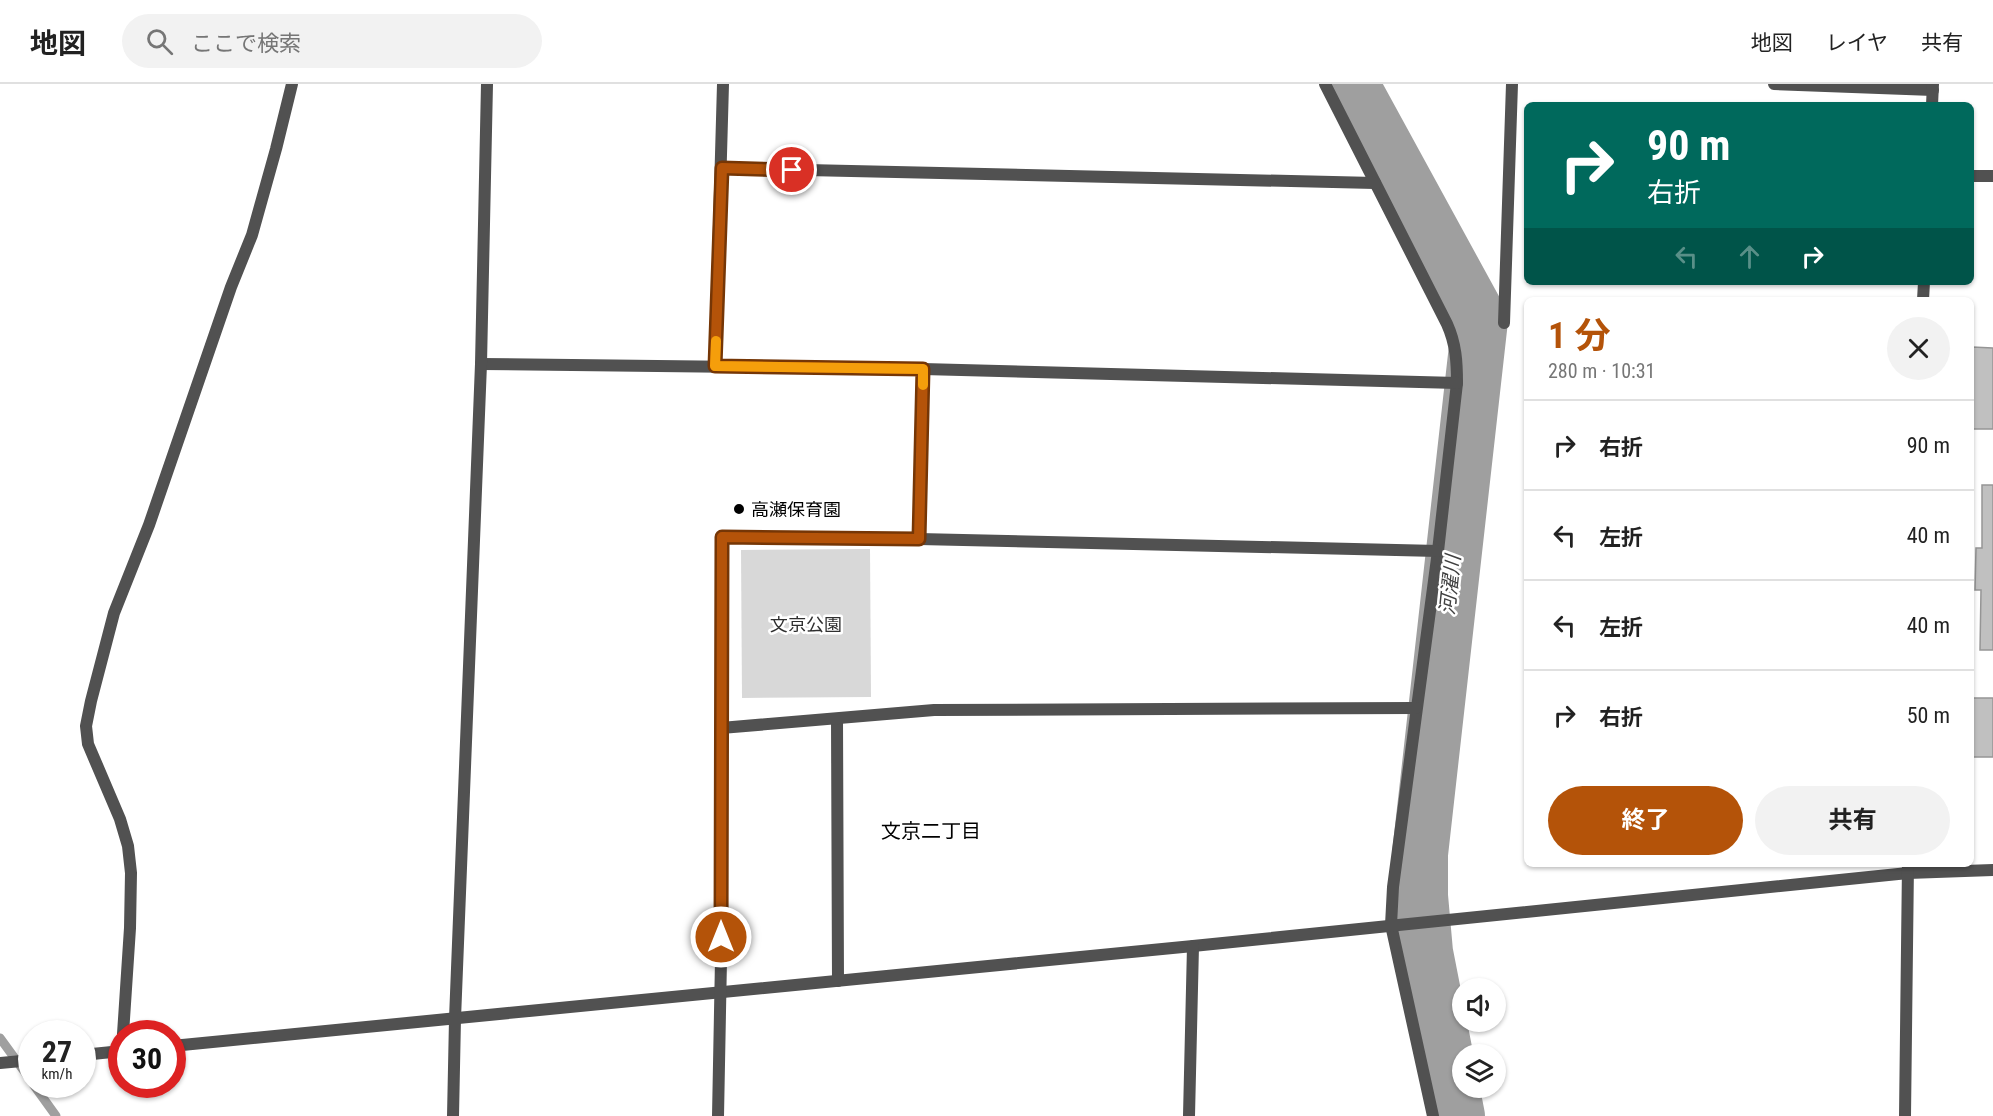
<!DOCTYPE html>
<html lang="ja">
<meta charset="utf-8">
<style>
:root{--surface:#fff;--page:#f2f2f2;--text:#222;--muted:#767676;--line:#e0e0e0;--accent:#b45309}
body{margin:0;font-family:"Roboto Condensed","Noto Sans JP",sans-serif;background:var(--page);color:var(--text);height:100vh;display:flex;flex-direction:column;font-size:22px;white-space:nowrap}
*{box-sizing:border-box;margin:0}
p{font-size:20px;color:var(--muted)}
.icon{flex:none;width:33px;height:33px;fill:none;stroke:currentColor;stroke-width:2;stroke-linecap:round;stroke-linejoin:round}
.map{position:relative;flex:1;overflow:hidden}
.details{position:absolute;left:1524px;top:213px;width:450px;height:570px;display:flex;flex-direction:column;background:var(--surface);border-radius:9px;box-shadow:0 2px 4px #0004}
.details>*{flex:none}
.banner{position:absolute;left:1524px;top:18px;width:450px;height:183px;border-radius:9px;box-shadow:0 2px 4px #0004;background:#00695c;color:#fff;overflow:hidden}
.buttons{position:absolute;left:1452px;top:894px;display:grid;gap:12px}
.buttons a{display:grid;place-items:center;width:54px;height:54px;border-radius:50%;background:var(--surface);box-shadow:0 2px 4px #0004;font-size:30px}
.speed{position:absolute;left:18px;top:936px;display:flex;gap:12px;font-size:30px;font-weight:700;text-align:center}
.speed>*{display:grid;place-content:center;width:78px;height:78px;border-radius:50%;background:var(--surface);box-shadow:0 2px 4px #0004;line-height:1}
.speed small{font-size:15px;font-weight:400}
.speed .limit{border:9px solid #d22;background:#fff;color:#111}
.pin{position:absolute;display:grid;place-items:center;width:51px;height:51px;color:#fff;margin:-26px;border:3px solid #fff;border-radius:50%;box-shadow:0 2px 6px #0007}
.me{position:absolute;width:66px;margin:-33px;rotate:0deg;stroke-linejoin:round;filter:drop-shadow(0 0 4px #0008)}
.turn{display:flex;align-items:center;gap:21px;height:126px;padding:0 24px;font-size:27px}
.turn .icon{width:78px;height:78px;stroke-width:2.5}
.turn b{display:block;font-size:42px;line-height:51px}
.lanes{display:flex;align-items:center;height:57px;padding:0 24px;background:#0003;justify-content:center;gap:30px;direction:ltr}
.lanes .off{opacity:.35}
.round{display:grid;place-items:center;flex:none;width:63px;height:63px;border-radius:32px;background:var(--page)}
.headline{display:flex;align-items:center;justify-content:space-between;height:102px;padding:0 24px}
h1{font-size:36px;font-weight:700;line-height:45px;color:var(--accent)}
.primary-button{display:flex;gap:12px;margin-top:auto;padding:12px 24px}
.primary-button a{flex:1;height:69px;border-radius:36px;background:var(--accent);color:#fff;font-size:24px;font-weight:700;line-height:69px;text-align:center}
.primary-button a+a{background:var(--page);color:var(--text)}
ul{padding:0;list-style:none}
li{display:flex;align-items:center;gap:18px;height:90px;padding:0 24px;border-top:2px solid var(--line)}
li div{flex:1}
li b{display:block;font-size:22px}
li em{font-style:normal}
header{display:flex;align-items:center;gap:36px;box-sizing:border-box;height:84px;padding:0 30px;background:var(--surface);border-bottom:2px solid var(--line)}
header strong{font-size:28px}
nav{display:flex;gap:33px;margin-inline-start:auto;font-size:21px}
.search{width:420px;height:54px;background:var(--page);display:flex;align-items:center;gap:15px;box-sizing:border-box;padding:0 21px;border-radius:33px;color:var(--muted);font-size:22px}
.map>svg:first-child{display:block}
.green{fill:#d8d8d8}
.lines{fill:none;stroke-linecap:round;stroke-linejoin:round}
.stream{stroke:#9f9f9f;stroke-width:9}
.river{stroke:#9f9f9f;stroke-width:56}
.building{fill:#c0c0c0;stroke:#959595;stroke-width:1.5}
.minor{stroke:#515151;stroke-width:12}
.route-casing{stroke:#753606;stroke-width:15}
.route{stroke:#b45309;stroke-width:10}
.slow{stroke:#f59e0b;stroke-width:10}
.poi-dot{fill:#000;stroke:#fff;stroke-width:2}
.labels{text-anchor:middle;dominant-baseline:central;stroke-width:5;stroke-linejoin:round;paint-order:stroke}
.poi-label{font-size:18px;fill:#000;stroke:#fff;text-anchor:start}
.park-label{font-size:18px;fill:#2f2f2f;stroke:#fff}
.water-label{font-size:20px;font-style:italic;fill:#404040;stroke:#fff}
.neighbourhood-label{font-size:20px;fill:#000;stroke:#fff}
</style>
<header>
<strong>地図</strong>
<div class="search"><svg class="icon" aria-label="search" viewBox="0 0 24 24"><circle cx="10" cy="10" r="6"/><path d="M15 15l6 6"/></svg>ここで検索</div>
<nav><a>地図</a><a>レイヤ</a><a>共有</a></nav>
</header>
<div class="map">
<svg width="1993" height="1032" viewBox="0 0 1993 1032">
<rect width="100%" height="100%" fill="#fff"/>
<path class="green" d="M870,465l1,148 -129,1 -1,-148z"/>
<g class="lines">
<g class="stream">
<path d="M0,954l32,44"/>
<path d="M33,1000l23,32"/>
</g>
<path class="river" d="M1351,0l129,236 -60,534v42l5,56 32,164"/>
</g>
<g class="building">
<path d="M1972,263l21,1v81h-22z"/>
<path d="M1982,401h11v165h-13l1,-60h-6l1,-42h6z"/>
<path d="M1972,614h21v59h-22z"/>
</g>
<g class="lines">
<g class="minor">
<path d="M1325,0l122,240c9,20 10,38 10,59l-19,168 -45,336 -2,38 42,191"/>
<path d="M1774,0l159,6"/>
<path d="M1932,21l1,-21"/>
<path d="M722,84l653,15"/>
<path d="M1971,92h22"/>
<path d="M1923,216l1,-18"/>
<path d="M1504,239l8,-239"/>
<path d="M481,280l442,5 534,14"/>
<path d="M715,282l8,-282"/>
<path d="M919,455l4,-170"/>
<path d="M837,635l1,262"/>
<path d="M721,644l213,-18 482,-2"/>
<path d="M123,950l7,-106 1,-55 -3,-27 -8,-27 -32,-75 -2,-18 5,-25 23,-88 35,-88 82,-238 21,-52 24,-86 16,-65"/>
<path d="M172,962l1021,-100 715,-73 85,-3"/>
<path d="M82,971l40,-4"/>
<path d="M0,979l32,-3"/>
<path d="M453,1032l2,-97 26,-655 6,-280"/>
<path d="M718,1032l3,-156 1,-423 197,2 519,12"/>
<path d="M1189,1032l4,-170"/>
<path d="M1905,1032l3,-252"/>
</g>
</g>
<g class="lines">
<defs>
<path id="route" d="M721,853l1,-400 197,2 4,-170 -208,-3 7,-198 70,2"/>
</defs>
<use href="#route" class="route-casing"/>
<use href="#route" class="route"/>
<path class="slow" d="M716,257l-1,25 208,3v16"/>
</g>
<circle class="poi-dot" cx="739" cy="425" r="6"/>
<g class="labels">
<g class="poi-label">
<text x="751" y="425">高瀬保育園</text>
</g>
<g class="park-label">
<text x="806" y="540">文京公園</text>
</g>
<g class="water-label">
<text transform="translate(1450 501) rotate(-84)">河濯川</text>
</g>
<g class="neighbourhood-label">
<text x="931" y="747">文京二丁目</text>
</g>
</g>
</svg>
<div class="buttons">
<a><svg class="icon" aria-label="sound" viewBox="0 0 24 24"><path d="M4 9h4l5-4v14l-5-4H4zM17 9q2 3 0 6"/></svg></a>
<a><svg class="icon" aria-label="layers" viewBox="0 0 24 24"><path d="M12 4l9 5-9 5-9-5zM3 14l9 5 9-5"/></svg></a>
</div>
<div class="speed"><div>27<small>km/h</small></div><div class="limit">30</div></div>
<div class="pin" style="left:792px;top:86px;background:#d93025"><svg class="icon" aria-label="arrive" viewBox="0 0 24 24"><path d="M6 21V4h12l-3 4 3 4H6"/></svg></div>
<svg class="me" style="left:721px;top:853px" viewBox="-20 -20 40 40"><circle r="17" fill="#b45309" stroke="#fff" stroke-width="3"/><path d="M0-11L8 9 0 5-8 9z" fill="#fff"/></svg>
<div class="banner">
<div class="turn"><svg class="icon" aria-label="right" viewBox="0 0 24 24"><path d="M7 20v-9h11M14 6l5 5-5 5"/></svg><div><b>90 m</b>右折</div></div>
<div class="lanes"><svg class="icon off" aria-label="left" viewBox="0 0 24 24"><path d="M17 20v-9H6M10 6l-5 5 5 5"/></svg><svg class="icon off" aria-label="ahead" viewBox="0 0 24 24"><path d="M12 20V5M6 11l6-6 6 6"/></svg><svg class="icon" aria-label="right" viewBox="0 0 24 24"><path d="M7 20v-9h11M14 6l5 5-5 5"/></svg></div>
</div>
<section class="details">
<div class="headline"><div><h1>1 分</h1><p>280 m · 10:31</p></div><a class="round"><svg class="icon" aria-label="close" viewBox="0 0 24 24"><path d="M6 6l12 12M18 6L6 18"/></svg></a></div>
<ul>
<li><svg class="icon" aria-label="right" viewBox="0 0 24 24"><path d="M7 20v-9h11M14 6l5 5-5 5"/></svg><div><b>右折</b></div><em>90 m</em></li>
<li><svg class="icon" aria-label="left" viewBox="0 0 24 24"><path d="M17 20v-9H6M10 6l-5 5 5 5"/></svg><div><b>左折</b></div><em>40 m</em></li>
<li><svg class="icon" aria-label="left" viewBox="0 0 24 24"><path d="M17 20v-9H6M10 6l-5 5 5 5"/></svg><div><b>左折</b></div><em>40 m</em></li>
<li><svg class="icon" aria-label="right" viewBox="0 0 24 24"><path d="M7 20v-9h11M14 6l5 5-5 5"/></svg><div><b>右折</b></div><em>50 m</em></li>
</ul>
<div class="primary-button"><a>終了</a><a>共有</a></div>
</section>
</div>
